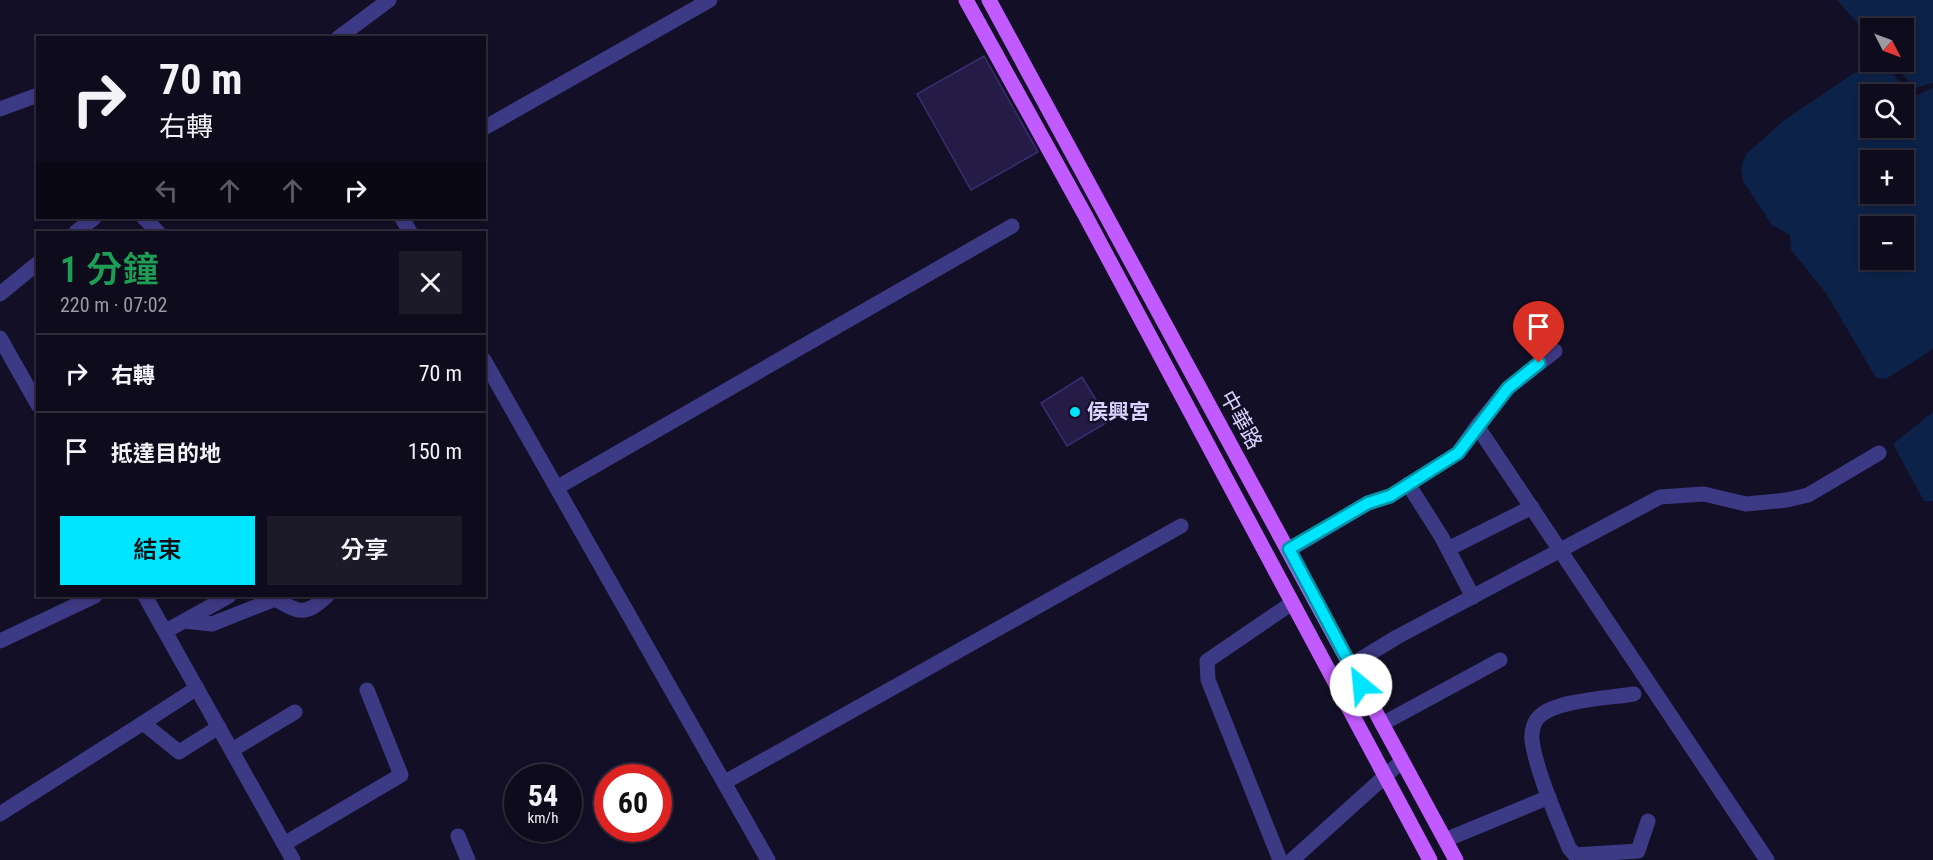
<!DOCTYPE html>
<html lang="zh-TW">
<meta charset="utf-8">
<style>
:root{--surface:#0e0b1c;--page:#1c1929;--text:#f1f3f6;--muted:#9b9ba3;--line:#2e2b3b;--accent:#00e5ff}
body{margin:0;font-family:"Roboto Condensed","Noto Sans TC",sans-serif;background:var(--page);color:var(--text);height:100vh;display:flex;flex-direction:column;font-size:22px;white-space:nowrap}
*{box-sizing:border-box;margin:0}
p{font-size:20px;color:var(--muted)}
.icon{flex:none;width:33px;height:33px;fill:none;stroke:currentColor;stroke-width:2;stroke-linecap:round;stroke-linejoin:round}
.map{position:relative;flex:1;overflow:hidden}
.details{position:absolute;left:36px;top:231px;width:450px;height:366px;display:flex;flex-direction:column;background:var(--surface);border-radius:0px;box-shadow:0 3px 9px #0003,0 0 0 2px var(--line)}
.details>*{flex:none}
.banner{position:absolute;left:36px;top:36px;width:450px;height:183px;border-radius:0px;box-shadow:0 3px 9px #0003,0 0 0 2px var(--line);background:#0e0b1c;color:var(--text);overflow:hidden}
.needle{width:39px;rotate:132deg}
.buttons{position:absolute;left:1860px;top:18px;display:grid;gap:12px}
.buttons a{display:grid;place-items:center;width:54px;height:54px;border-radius:0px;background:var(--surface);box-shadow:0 3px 9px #0003,0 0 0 2px var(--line);font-size:30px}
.speed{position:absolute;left:504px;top:764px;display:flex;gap:12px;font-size:30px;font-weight:700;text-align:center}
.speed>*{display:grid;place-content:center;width:78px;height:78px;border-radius:50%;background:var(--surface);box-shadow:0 3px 9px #0003,0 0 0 2px var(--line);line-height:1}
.speed small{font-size:15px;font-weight:400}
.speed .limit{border:9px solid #d22;background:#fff;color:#111}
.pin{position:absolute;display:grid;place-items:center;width:51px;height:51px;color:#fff;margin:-62px -26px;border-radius:50% 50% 50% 0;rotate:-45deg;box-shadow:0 0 6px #0007}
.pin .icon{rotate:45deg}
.me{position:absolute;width:66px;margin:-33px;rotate:332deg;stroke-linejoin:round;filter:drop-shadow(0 0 4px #0008)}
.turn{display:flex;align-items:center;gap:21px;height:126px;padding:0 24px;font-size:27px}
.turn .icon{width:78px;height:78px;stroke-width:2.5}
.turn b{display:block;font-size:42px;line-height:51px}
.lanes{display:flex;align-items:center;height:57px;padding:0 24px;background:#0003;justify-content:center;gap:30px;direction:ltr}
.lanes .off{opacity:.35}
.round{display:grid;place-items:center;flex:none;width:63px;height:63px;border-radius:0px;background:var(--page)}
.summary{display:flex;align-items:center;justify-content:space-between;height:102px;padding:0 24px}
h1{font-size:36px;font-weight:600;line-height:45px;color:#1e9e55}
.button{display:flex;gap:12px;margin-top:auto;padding:12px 24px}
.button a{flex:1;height:69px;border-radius:0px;background:var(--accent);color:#111;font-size:24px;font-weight:600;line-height:69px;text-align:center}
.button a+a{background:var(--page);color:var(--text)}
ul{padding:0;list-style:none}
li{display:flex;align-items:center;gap:18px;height:78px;padding:0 24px;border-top:2px solid var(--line)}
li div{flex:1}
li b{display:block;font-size:22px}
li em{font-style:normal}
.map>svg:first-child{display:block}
.water{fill:#0c2248;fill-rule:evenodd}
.building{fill:#241b47;stroke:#3b2d73;stroke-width:1.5}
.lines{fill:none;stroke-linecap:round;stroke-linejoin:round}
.minor{stroke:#3d3a85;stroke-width:15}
.major{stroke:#c25bff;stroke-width:15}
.route-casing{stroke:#0095a6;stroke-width:15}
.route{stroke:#00e5ff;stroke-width:10}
.poi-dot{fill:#00e5ff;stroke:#130f26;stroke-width:2}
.labels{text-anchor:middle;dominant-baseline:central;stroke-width:4.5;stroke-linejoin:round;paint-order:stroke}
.poi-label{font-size:21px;font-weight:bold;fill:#d9d4ff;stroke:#130f26;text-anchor:start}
.street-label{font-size:21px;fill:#d9d4ff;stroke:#130f26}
</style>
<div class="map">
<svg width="1933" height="860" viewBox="0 0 1933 860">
<rect width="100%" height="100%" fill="#130f26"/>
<g class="water">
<path d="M1837,0h96v83l-18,5 -23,-26h12v-34h-34v9z"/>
<path d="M1884,62l28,35 21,-9v261l-47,30 -10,-1 -50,-85 -35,-43 -1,-15 -18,-10 -29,-44 -2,-13 5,-14 40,-35 68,-46zM1870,94h34v34h-34zM1870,160h34v34h-34zM1870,226h34v34h-34z"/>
<path d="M1933,412v89h-9l-31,-57z"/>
</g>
<g class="building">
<path d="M984,56l54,96 -67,38 -54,-96z"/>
<path d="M1082,377l27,44 -42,25 -26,-43z"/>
</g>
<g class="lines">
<g class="minor">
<path d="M338,38l51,-38"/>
<path d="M0,109l38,-14"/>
<path d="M484,128l226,-128"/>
<path d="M144,218l14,14"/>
<path d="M402,218l8,14"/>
<path d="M76,232l18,-14"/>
<path d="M0,294l38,-31"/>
<path d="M0,338l38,67"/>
<path d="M484,360l284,500"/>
<path d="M1477,426l31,-38 47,-37"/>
<path d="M1408,484l33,52 32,61"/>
<path d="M558,487l454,-261"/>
<path d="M1448,549l84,-42"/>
<path d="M1289,550l79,-47 22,-7 68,-43 19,-27 290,434"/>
<path d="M145,596l148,264"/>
<path d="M184,621l45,-25"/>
<path d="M166,631l18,-10 28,3 63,-25c25,14 30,17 52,-3"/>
<path d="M0,641l95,-45"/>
<path d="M1351,665l46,-28 263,-140 44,-3 42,10 41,-4 21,-5 71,-42"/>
<path d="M1634,694c-24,4 -75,6 -93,21 -7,5 -10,16 -9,25 4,31 25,78 37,108l6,7 63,-4 10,-30"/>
<path d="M143,723l54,-35"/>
<path d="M1382,724l118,-64"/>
<path d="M232,750l63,-38"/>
<path d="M725,782l456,-256"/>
<path d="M0,814l143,-91 36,29 40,-25"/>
<path d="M458,836l10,24"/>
<path d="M1445,840l104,-43"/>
<path d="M284,844l117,-69 -34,-85"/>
<path d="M1280,860l-72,-180 -1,-19 85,-58"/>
<path d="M1292,860l110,-99"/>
</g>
<g class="major">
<path d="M966,0l119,215 345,645"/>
<path d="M989,0l467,860"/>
</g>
</g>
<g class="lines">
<defs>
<path id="route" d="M1361,685l-72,-136 79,-46 22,-7 68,-43 50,-65 31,-25"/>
</defs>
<use href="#route" class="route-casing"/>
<use href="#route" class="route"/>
</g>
<circle class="poi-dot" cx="1075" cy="412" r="6"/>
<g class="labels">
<g class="poi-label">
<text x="1087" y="412">侯興宮</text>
</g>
<g class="street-label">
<text transform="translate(1241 420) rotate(61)">中華路</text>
</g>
</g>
</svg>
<div class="buttons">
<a><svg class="needle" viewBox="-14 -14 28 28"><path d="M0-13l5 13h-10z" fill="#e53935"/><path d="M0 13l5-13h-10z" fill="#9b9ba3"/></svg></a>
<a><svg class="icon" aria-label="search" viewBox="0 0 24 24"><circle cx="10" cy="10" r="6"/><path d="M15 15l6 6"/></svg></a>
<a>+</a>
<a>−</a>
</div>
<div class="speed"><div>54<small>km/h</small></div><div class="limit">60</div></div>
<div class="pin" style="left:1539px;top:363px;background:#d93025"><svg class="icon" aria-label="arrive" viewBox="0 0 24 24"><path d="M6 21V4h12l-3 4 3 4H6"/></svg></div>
<svg class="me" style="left:1361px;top:685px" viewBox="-20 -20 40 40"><circle r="19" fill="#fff"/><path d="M0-13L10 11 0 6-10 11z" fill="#00e5ff"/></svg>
<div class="banner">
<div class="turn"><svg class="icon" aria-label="right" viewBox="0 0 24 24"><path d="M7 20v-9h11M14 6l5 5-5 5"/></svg><div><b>70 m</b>右轉</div></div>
<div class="lanes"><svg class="icon off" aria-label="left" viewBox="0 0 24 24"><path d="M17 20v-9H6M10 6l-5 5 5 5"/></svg><svg class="icon off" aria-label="ahead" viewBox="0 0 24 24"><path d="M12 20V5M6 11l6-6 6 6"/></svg><svg class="icon off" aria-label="ahead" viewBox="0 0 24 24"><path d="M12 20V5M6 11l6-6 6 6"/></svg><svg class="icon" aria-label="right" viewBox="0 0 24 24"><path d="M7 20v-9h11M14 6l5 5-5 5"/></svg></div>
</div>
<section class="details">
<div class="summary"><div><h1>1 分鐘</h1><p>220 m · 07:02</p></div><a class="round"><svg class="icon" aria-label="close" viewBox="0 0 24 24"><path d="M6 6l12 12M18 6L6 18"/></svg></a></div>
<ul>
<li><svg class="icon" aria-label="right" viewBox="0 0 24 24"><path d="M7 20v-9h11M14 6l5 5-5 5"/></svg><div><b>右轉</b></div><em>70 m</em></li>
<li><svg class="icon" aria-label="arrive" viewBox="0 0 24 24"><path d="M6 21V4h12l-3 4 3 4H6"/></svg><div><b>抵達目的地</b></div><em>150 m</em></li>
</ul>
<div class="button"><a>結束</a><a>分享</a></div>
</section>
</div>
